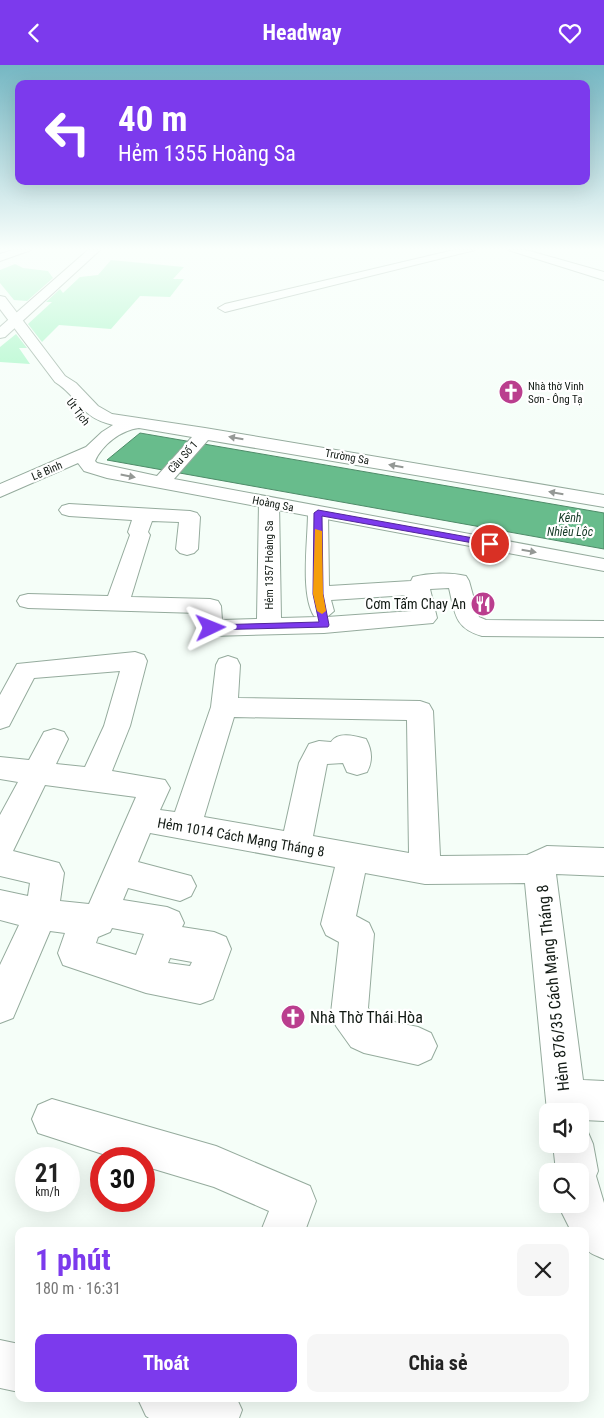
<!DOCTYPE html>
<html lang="vi">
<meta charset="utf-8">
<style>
:root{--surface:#fff;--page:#f6f6f6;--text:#222;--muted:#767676;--accent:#7c3aed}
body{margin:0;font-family:"Roboto Condensed",sans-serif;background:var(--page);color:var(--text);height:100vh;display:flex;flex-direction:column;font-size:19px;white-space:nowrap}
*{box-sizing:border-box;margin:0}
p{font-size:16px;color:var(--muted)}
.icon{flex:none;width:28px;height:28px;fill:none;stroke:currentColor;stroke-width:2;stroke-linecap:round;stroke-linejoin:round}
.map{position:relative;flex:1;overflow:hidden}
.sheet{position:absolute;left:15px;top:1162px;width:574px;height:175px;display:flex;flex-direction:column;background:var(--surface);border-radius:10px;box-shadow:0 5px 20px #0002}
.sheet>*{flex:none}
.guide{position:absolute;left:15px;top:15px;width:575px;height:105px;border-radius:10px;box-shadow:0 5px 20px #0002;background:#7c3aed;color:#fff;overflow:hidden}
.fabs{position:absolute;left:539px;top:1038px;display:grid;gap:10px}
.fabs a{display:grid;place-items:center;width:50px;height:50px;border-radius:10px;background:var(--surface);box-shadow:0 5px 20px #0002;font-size:25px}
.speed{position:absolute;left:15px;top:1082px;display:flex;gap:10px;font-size:25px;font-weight:700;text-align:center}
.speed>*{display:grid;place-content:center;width:65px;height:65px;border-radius:50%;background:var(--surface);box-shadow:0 5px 20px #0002;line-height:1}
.speed small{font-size:12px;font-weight:400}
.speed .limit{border:8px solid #d22;background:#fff;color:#111}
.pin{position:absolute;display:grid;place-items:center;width:42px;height:42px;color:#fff;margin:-21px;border:2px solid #fff;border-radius:50%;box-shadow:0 1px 5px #0007}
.me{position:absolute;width:55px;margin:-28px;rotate:88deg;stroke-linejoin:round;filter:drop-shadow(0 0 4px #0008)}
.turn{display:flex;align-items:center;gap:18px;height:105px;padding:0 20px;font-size:22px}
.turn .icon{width:65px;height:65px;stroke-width:2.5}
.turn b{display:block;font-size:35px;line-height:42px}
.round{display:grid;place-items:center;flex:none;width:52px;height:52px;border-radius:10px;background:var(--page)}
.headline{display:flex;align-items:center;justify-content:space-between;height:85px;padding:0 20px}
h1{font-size:30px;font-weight:700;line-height:38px;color:var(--accent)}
.primary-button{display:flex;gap:10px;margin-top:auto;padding:10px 20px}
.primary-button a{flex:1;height:58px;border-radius:10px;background:var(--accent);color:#fff;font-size:20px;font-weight:700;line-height:58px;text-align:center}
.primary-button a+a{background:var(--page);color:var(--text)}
header{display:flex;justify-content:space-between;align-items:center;height:65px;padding:0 20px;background:var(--accent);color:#fff;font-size:22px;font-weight:700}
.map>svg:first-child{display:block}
.water{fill:#68bc8c;stroke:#4e8b68}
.building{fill:#a1f6c2}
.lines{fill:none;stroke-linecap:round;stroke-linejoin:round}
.minor-casing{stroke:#95ab9d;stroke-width:2}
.tertiary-casing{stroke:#95ab9d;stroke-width:2}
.minor{fill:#fff;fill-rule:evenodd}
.tertiary{fill:#fff;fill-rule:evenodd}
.oneway{fill:#949895}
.route{fill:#7c3aed;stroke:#51269a}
.slow{fill:#f59e0b}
.labels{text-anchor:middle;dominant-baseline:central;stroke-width:4.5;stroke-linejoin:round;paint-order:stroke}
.far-poi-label{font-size:11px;fill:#121a14;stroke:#fff;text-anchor:start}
.far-street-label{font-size:11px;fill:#121a14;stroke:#fff}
.far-water-label{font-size:12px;font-style:italic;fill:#153a26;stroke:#fff}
.poi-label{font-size:14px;fill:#121a14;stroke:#fff;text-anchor:end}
.street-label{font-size:14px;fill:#121a14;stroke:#fff}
.near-street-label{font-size:16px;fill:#121a14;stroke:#fff}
.near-poi-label{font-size:16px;fill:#121a14;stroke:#fff;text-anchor:start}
</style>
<header><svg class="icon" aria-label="back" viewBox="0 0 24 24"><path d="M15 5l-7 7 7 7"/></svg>Headway<svg class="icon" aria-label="heart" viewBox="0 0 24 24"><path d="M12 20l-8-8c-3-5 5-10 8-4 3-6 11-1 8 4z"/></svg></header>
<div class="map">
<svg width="604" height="1353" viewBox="0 0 604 1353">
<rect width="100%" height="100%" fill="#f5fef8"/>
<path class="water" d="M140,368l464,80v36l-497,-89z"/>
<g class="building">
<path d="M111,195l73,7 -11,12h11l-14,18 -30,-1 -29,33 -52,-4 -17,17 -14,-18 24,-22h-6l14,-13 3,4 17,-16 18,-2z"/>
<path d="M15,199l8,4 25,3 5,7 -26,23 -13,-1 -14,-17v-13z"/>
<path d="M16,269l11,14h-8l11,16 -30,-2v-15z"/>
</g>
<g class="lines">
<defs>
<g id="minor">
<path d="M13,185h18l-31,11v-7z"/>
<path d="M88,185h12l-95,87 -5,1v-11z"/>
<path d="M454,185h21l-250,62 -7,-4 7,-4z"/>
<path d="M508,185h18l78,22v8z"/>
<path d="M269,432l7,2 3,4 2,115 37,-1 -4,-1c-14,-22 -6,-76 -6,-103l3,-4h14l3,4 1,73 82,-5 2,-4c16,-4 37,-5 53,-1l3,5 10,36 7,3 118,1v16l-122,-1c-28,-8 -27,-23 -33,-48l-19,1 7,29 -4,5 -109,10 -113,3 -8,-2 -4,-6v-15l-171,-5 -8,-2 -3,-5 3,-5 8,-2 80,2 22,-61 -2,-3 4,-12 -63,-4 -7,-2 -3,-4 3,-4 7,-2 121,7 7,2 3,4 -2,32 -4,4 -7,2 -7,-2 -4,-4 3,-27 -27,-1 -4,11 2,3 -19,62 79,2 8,2 3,5 1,14 35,-1 2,-116 3,-4zM408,530l4,16 -85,6 7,-6 -3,-11z"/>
<path d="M135,587l9,3 3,6 -17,65 -18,45 53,9 5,8 -10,22 15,2 36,-105 5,-42 3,-6 9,-3 9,3 3,6 -2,33 182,3 9,3 4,7 7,145 87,-1 20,-9 57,2v28l-48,-2 27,206 21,1v40l-21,-1 -3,6v-15h-33l-22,-228 -100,1 -60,-11 -9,43 13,7 5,11 -6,74 7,10 43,9 13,6 6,13 -6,13 -13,6 -54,-12 -13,-6 -15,-21 -5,-13 8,-71 -13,-7 -5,-11 14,-57 -185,-34 -12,29 53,14 5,10 -5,10 -11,5 -52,-13 -5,12 44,7 12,5 5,11 -2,4 32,5 12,5 5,12 -18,50 -13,5 -54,-11 -83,-28 -5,-12 7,-20 -15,-2 -37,87 -13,5v-58l19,-40 -19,-5v-30l28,6 2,-13 -30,-7v-61l18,-33 -18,-3v-22l29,3 15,-28 10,-3 10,3 4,7 -12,25 29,3 19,-41 16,-55 -86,7 -25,48 -9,3v-34l17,-31zM234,652l173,3 2,133 -96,-17 14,-72 16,-1 4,9 10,3 10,-3c6,-11 5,-22 -1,-33 -11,-3 -28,-8 -35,3l-12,-1 -10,3 -10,19 -15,68 -80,-14zM45,720l91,12 -47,107 -29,-3 4,-28 -5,-10 -46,-12zM112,863l32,6 -8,21 -40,-12 2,-6 12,-5zM170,893l22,4 -2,4 -22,-3z"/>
<path d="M52,1034l164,47 94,40 6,15 -11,30h-44l8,-20 -55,-24 -70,-21v-7h-26l-80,-26 -6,-14 6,-14z"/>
<path d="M580,1061l7,4 6,14 5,27 -2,5 8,27v56c-19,-8 -19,-7 -19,-28h-14l-9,-18 -1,-9h19v-33h-24l-3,-27h27z"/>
<path d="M0,1275l19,4v48l-19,-4z"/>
<path d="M138,1334h99l5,11 -3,8h-90l-3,-2z"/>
</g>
<path id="tertiary" d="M0,231l5,1 60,79 11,7 22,23 14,8 93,14 399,67v12l-396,-67 -34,39 430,80v12l-497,-93 -23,-7 -6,-8 -78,34v-13l86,-37 16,-15 11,-7c-34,-8 -33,-27 -58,-43l-55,-73zM139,363l53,9 -35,39 -60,-13 -2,-2c7,-16 26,-31 44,-33z"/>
</defs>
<use href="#minor" class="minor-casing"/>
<use href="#tertiary" class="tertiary-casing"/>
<use href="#minor" class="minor"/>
<use href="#tertiary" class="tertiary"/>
</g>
<defs><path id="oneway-solid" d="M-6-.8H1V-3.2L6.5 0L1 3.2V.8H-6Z" transform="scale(1.25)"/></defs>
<g class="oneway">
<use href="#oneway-solid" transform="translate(236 373) rotate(-170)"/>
<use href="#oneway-solid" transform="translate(396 401) rotate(-170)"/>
<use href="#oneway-solid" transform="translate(128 411) rotate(11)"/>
<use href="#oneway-solid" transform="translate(556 428) rotate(-170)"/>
<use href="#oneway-solid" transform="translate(529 486) rotate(10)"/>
</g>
<linearGradient id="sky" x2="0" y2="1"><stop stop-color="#75b7c3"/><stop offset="0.49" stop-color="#fafffc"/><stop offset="1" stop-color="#fafffc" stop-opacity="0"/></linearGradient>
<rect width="604" height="375" fill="url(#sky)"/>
<path class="route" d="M318,445l172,31 4,3 -4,2 -168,-30 1,78 6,31 -1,2 -121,3v-4l4,-1 108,-3 -6,-28 1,-81z"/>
<path class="slow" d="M315,464l7,2 1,63 3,17 -4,3 -5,-3 -4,-17z"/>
<defs>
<symbol id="church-disc" viewBox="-11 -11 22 22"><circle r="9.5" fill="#ba3e8e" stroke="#fff"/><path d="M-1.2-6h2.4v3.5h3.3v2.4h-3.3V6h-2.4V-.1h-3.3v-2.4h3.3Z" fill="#fff"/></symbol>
<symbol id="restaurant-disc" viewBox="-11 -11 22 22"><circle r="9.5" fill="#ba3e8e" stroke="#fff"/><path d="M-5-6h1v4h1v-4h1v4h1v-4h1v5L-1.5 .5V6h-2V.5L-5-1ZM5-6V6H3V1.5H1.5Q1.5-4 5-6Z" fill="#fff"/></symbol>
</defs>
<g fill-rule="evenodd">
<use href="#church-disc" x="497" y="313" width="28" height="28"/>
<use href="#restaurant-disc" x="469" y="525" width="28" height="28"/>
<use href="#church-disc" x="279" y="938" width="28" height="28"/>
</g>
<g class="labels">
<g class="far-poi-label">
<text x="528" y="321">Nhà thờ Vinh<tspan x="528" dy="13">Sơn - Ông Tạ</tspan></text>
</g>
<g class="far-street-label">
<text transform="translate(78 347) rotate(53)">Út Tịch</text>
<text transform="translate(183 392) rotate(-48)">Cầu Số 1</text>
<text transform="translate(347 392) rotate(10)">Trường Sa</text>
<text transform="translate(47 406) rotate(-23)">Lê Bình</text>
<text transform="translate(273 439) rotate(11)">Hoàng Sa</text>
<text transform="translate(269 500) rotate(-90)">Hẻm 1357 Hoàng Sa</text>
</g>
<g class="far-water-label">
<text x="570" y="453">Kênh<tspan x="570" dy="14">Nhiêu Lộc</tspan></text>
</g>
<g class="poi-label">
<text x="466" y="539">Cơm Tấm Chay An</text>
</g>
<g class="street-label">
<text transform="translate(241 772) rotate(10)">Hẻm 1014 Cách Mạng Tháng 8</text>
</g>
<g class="near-street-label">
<text transform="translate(553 923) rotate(-96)">Hẻm 876/35 Cách Mạng Tháng 8</text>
</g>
<g class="near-poi-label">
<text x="310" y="952">Nhà Thờ Thái Hòa</text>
</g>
</g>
</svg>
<div class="fabs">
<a><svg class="icon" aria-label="sound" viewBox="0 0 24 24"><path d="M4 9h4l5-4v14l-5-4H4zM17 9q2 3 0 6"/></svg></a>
<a><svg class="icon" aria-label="search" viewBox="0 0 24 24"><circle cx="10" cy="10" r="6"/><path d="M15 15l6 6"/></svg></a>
</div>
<div class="speed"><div>21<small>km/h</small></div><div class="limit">30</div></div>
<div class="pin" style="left:490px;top:479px;background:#d93025"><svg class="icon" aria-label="arrive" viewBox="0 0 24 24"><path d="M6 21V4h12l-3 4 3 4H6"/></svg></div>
<svg class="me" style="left:211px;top:563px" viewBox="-20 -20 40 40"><path d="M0-17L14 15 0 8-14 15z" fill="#7c3aed" stroke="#fff" stroke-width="4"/></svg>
<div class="guide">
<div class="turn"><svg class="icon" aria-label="left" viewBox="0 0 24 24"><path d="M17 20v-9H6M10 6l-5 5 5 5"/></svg><div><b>40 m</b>Hẻm 1355 Hoàng Sa</div></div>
</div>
<section class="sheet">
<div class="headline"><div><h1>1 phút</h1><p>180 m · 16:31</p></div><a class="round"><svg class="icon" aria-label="close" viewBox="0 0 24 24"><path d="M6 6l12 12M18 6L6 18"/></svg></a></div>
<div class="primary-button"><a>Thoát</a><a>Chia sẻ</a></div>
</section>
</div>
